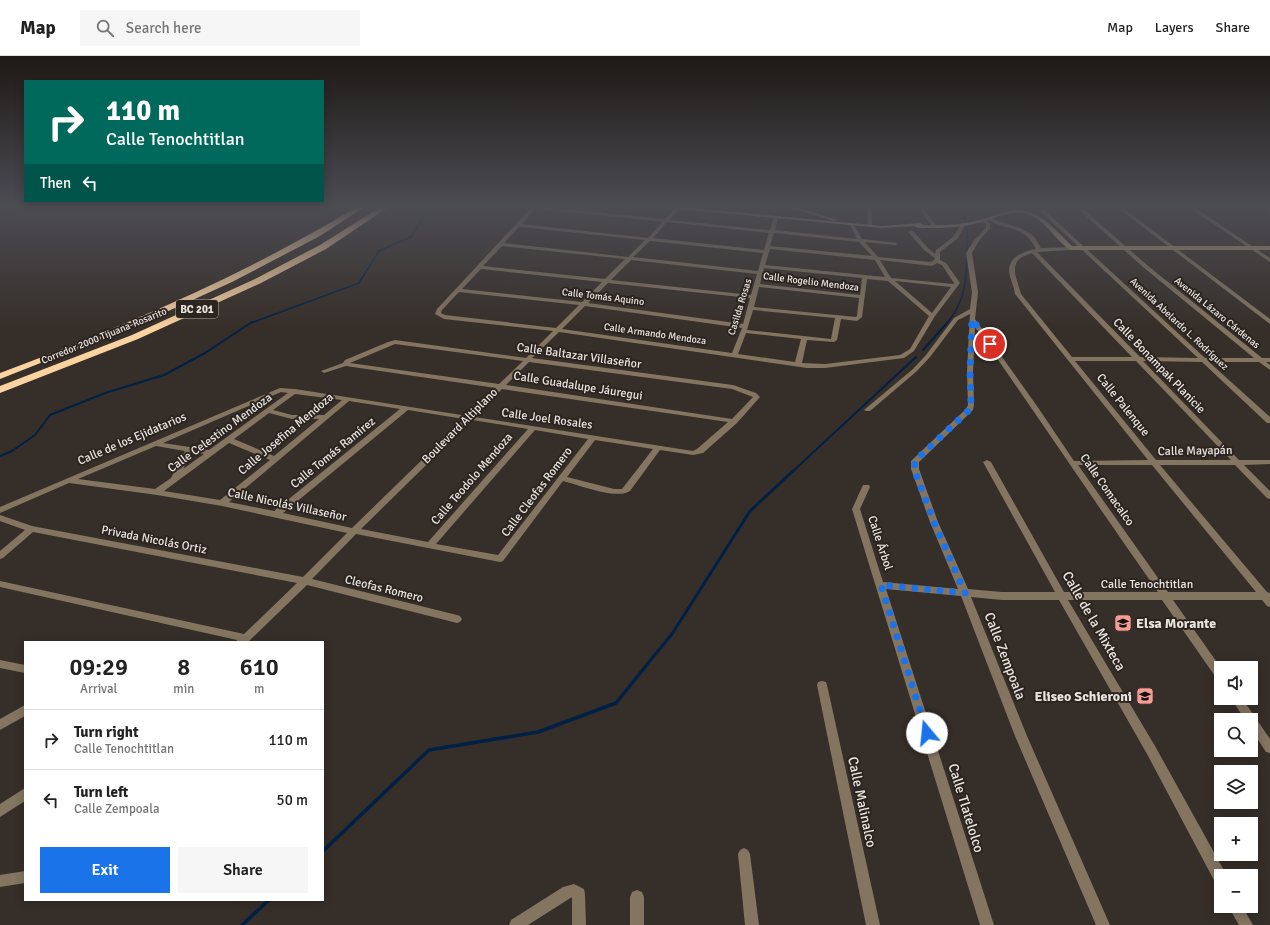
<!DOCTYPE html>
<meta charset="utf-8">
<style>
:root{--surface:#fff;--page:#f6f6f6;--text:#222;--muted:#767676;--line:#e0e0e0;--accent:#1a73e8}
body{margin:0;font-family:Signika,sans-serif;background:var(--page);color:var(--text);height:100vh;display:flex;flex-direction:column;font-size:15px;white-space:nowrap}
*{box-sizing:border-box;margin:0}
p{font-size:13px;color:var(--muted)}
.icon{flex:none;width:22px;height:22px;fill:none;stroke:currentColor;stroke-width:2;stroke-linecap:round;stroke-linejoin:round}
.map{position:relative;flex:1;overflow:hidden}
.details{position:absolute;left:24px;top:585px;width:300px;height:260px;display:flex;flex-direction:column;background:var(--surface);border-radius:0px;box-shadow:0 2px 10px #0003}
.details>*{flex:none}
.guide{position:absolute;left:24px;top:24px;width:300px;height:122px;border-radius:0px;box-shadow:0 2px 10px #0003;background:#00695c;color:#fff;overflow:hidden}
.tools{position:absolute;left:1214px;top:605px;display:grid;gap:8px}
.tools a{display:grid;place-items:center;width:44px;height:44px;border-radius:0px;background:var(--surface);box-shadow:0 2px 10px #0003;font-size:20px}
.pin{position:absolute;display:grid;place-items:center;width:34px;height:34px;color:#fff;margin:-17px;border:2px solid #fff;border-radius:50%;box-shadow:0 1px 4px #0007}
.me{position:absolute;width:44px;margin:-22px;rotate:343deg;stroke-linejoin:round;filter:drop-shadow(0 0 3px #0008)}
.turn{display:flex;align-items:center;gap:14px;height:84px;padding:0 16px;font-size:18px}
.turn .icon{width:52px;height:52px;stroke-width:2.5}
.turn b{display:block;font-size:28px;line-height:34px}
.then{display:flex;align-items:center;height:38px;padding:0 16px;background:#0003;gap:8px;font-size:15px}
.eta{display:flex;justify-content:space-evenly;align-items:center;height:68px;text-align:center}
.eta b{font-size:24px;font-weight:600;line-height:28px}
.action{display:flex;gap:8px;margin-top:auto;padding:8px 16px}
.action a{flex:1;height:46px;border-radius:0px;background:var(--accent);color:#fff;font-size:16px;font-weight:600;line-height:46px;text-align:center}
.action a+a{background:var(--page);color:var(--text)}
ul{padding:0;list-style:none}
li{display:flex;align-items:center;gap:12px;height:60px;padding:0 16px;border-top:1px solid var(--line)}
li div{flex:1}
li b{display:block;font-size:15px}
li em{font-style:normal}
header{display:flex;align-items:center;gap:24px;box-sizing:border-box;height:56px;padding:0 20px;background:var(--surface);border-bottom:1px solid var(--line)}
header strong{font-size:19px}
nav{display:flex;gap:22px;margin-inline-start:auto;font-size:14px}
.search{width:280px;height:36px;background:var(--page);display:flex;align-items:center;gap:10px;box-sizing:border-box;padding:0 14px;border-radius:0px;color:var(--muted);font-size:15px}
.map>svg:first-child{display:block}
.lines{fill:none;stroke-linecap:round;stroke-linejoin:round}
.stream-far3{stroke:#002145;stroke-width:1.5}
.stream-far2{stroke:#002145;stroke-width:2}
.stream-far1{stroke:#002145;stroke-width:3}
.stream{stroke:#002145;stroke-width:3.5}
.street{fill:#847561;fill-rule:evenodd}
.secondary{fill:#b49b7b;fill-rule:evenodd}
.highway{fill:#fad3a1;fill-rule:evenodd}
.route{stroke:#1a73e8;stroke-width:7;stroke-dasharray:0 12.6}
.labels{text-anchor:middle;dominant-baseline:central;stroke-width:4;stroke-linejoin:round;paint-order:stroke}
.far-street-label{font-size:10px;fill:#eae4e0;stroke:#2c241f}
.shield{fill:#2c241f;stroke:#b1aaa6;stroke-width:1}
.shield-label{font-size:11px;font-weight:bold;fill:#eae4e0}
.street-label{font-size:12px;fill:#eae4e0;stroke:#2c241f}
.near-street-label{font-size:14px;fill:#eae4e0;stroke:#2c241f}
.near-poi-label{font-size:14px;font-weight:bold;fill:#eae4e0;stroke:#2c241f;text-anchor:start}
</style>
<header>
<strong>Map</strong>
<div class="search"><svg class="icon" aria-label="search" viewBox="0 0 24 24"><circle cx="10" cy="10" r="6"/><path d="M15 15l6 6"/></svg>Search here</div>
<nav><a>Map</a><a>Layers</a><a>Share</a></nav>
</header>
<div class="map">
<svg width="1270" height="869" viewBox="0 0 1270 869">
<rect width="100%" height="100%" fill="#362e28"/>
<g class="lines">
<g class="stream-far3">
<path d="M957,152l9,12"/>
<path d="M251,267l108,-40 20,-32 32,-14 12,-19 12,-10"/>
<path d="M947,267c24,-27 19,-61 20,-95"/>
</g>
<g class="stream-far2">
<path d="M923,294l25,-28"/>
<path d="M0,400l12,-5 23,-16 15,-20 55,-22 59,-18 41,-22 47,-31"/>
<path d="M792,416l124,-115"/>
</g>
<path class="stream-far1" d="M644,612l28,-34 78,-123 43,-40"/>
<g class="stream">
<path d="M323,795l106,-101 109,-18 78,-29 29,-36"/>
<path d="M242,869l27,-25"/>
</g>
<g class="street">
<path d="M531,152h5l-14,16 126,14 15,-16 -123,-13 -2,-1h16l111,11 10,-11h5l-10,12 100,10 4,-13 2,-1 2,1 -3,13 82,9 -7,-14 2,-1 2,1 8,14 35,4v1l-2,1 -30,-3 13,15 53,5 3,-2 1,-2 -11,-8 -15,-17v-2h4l15,17 7,6 1,-4 17,-13 9,-14 4,1 -9,15 -17,13v8l6,3 14,20 -25,33 -21,35 -10,7 -79,10h-18l-248,-36 -27,26 201,27 23,8 4,4 -23,26 -34,30 -10,2 -33,-5 -30,41c-14,9 -51,-6 -67,-10l-60,80 -3,1 -144,-28 -44,45 145,36 3,1 2,3 -2,3 -3,1 -150,-38 -58,56 -2,1h-11l1,-2 -237,-53v-6l244,53 53,-51 -264,-51 -30,26 -3,1v-8l25,-21 -25,-9v-6l32,11 271,51 44,-44 -125,-27 -65,-11 -88,-12 -69,30v-6l280,-119 15,1 173,27 28,-28 -150,-22 -22,7 -3,-2 22,-8 2,-3 43,-18 7,-2 131,18 27,-27 -109,-12 -9,-5 2,-5zM667,166l102,11 -5,17 -111,-12zM519,171l126,13 -17,17 -124,-14zM774,177l85,9 13,14 -102,-10zM650,185l113,12 -5,18 -125,-14zM502,190l123,13 -20,20 -122,-13zM770,193l105,11 10,17 -120,-12zM631,204l126,14 -6,21 -140,-15zM880,204l52,6 5,-3 5,2 12,18 -1,1 -62,-6zM764,212l98,10 -2,17 -100,-11zM481,213l121,13 -20,20 -120,-13zM867,223l21,2 41,35 -19,33 -10,6 -75,9 -23,-1 5,-23 27,2 3,-2 4,-21 16,2 5,-4zM895,225l56,6 -19,26zM608,227l142,15 -7,26 -155,-21zM759,231l100,11 -2,18 -1,1 -102,-10zM459,236l120,13 -23,23 -111,-13 -4,-2 1,-3zM585,250l157,22 -10,25 -170,-24zM753,254l82,8 -4,21 -84,-9zM746,277l55,6 -6,23 -57,-8zM395,288l128,17 -24,23 -149,-21zM529,306l203,27 21,8 -21,22 -226,-34zM502,333l226,33 -31,27 -4,2 -218,-34zM281,336l7,1 -79,57 -46,-7zM295,338l47,6 -18,15h-32l-19,-5zM349,345l51,8 -126,102 -45,-9zM408,354l56,9 -112,109 -69,-15zM269,357l23,6h27l-45,37 -40,-17zM472,364l56,9 -100,113 -67,-13zM535,374l53,9 -90,116 -62,-11zM595,384l58,9 -31,40h-8l-47,-12zM229,387l41,17 -50,40 -56,-9zM156,390l29,5 -14,27 -16,11 -77,-10zM192,396l12,2 -21,15z"/>
<path d="M867,152h4l1,18 -2,1 -2,-1z"/>
<path d="M919,152h4l12,16v1h-4z"/>
<path d="M1037,152h5l163,150h49l-111,-91 -66,-59h5l65,57 115,93h8v4h-4l4,3v5l-11,-8h-50l61,55v6h-3l-65,-61 -59,-1 96,99h31v4l-26,1 26,26v8l-3,-1 -32,-33h-75l107,127 3,1v14l-3,-1 -5,-6h-89l48,68v12l-4,-1 -55,-79h-94l87,146 71,128v2h-5v9l-5,-1 -69,-130 -88,-154h-57l-31,-3 56,139 83,189h-14l-81,-189 -54,-140 -75,-7 108,336h-14l-128,-416 11,-24h6l1,2 -10,22 23,73 75,7 -28,-67 -19,-53v-8l55,-52 2,-4 -1,-33 3,-58 -12,6 -28,37 -13,14 -47,40h-4l-2,-1 49,-41 13,-14 28,-37 16,-9 2,-17 -6,-39 9,-14 11,-11v-4l-4,-3 2,-1 6,3v5l-11,13 -7,12 6,39 -3,27 62,87 37,55 74,-1 -133,-166c-1,-8 -5,-15 -6,-22 -1,-15 15,-21 27,-23 -12,-25 -31,-18 -50,-30l4,-1 30,10 11,6 4,4 6,10 32,-1v2l-2,1 -34,2 103,105 58,1zM1032,197l100,104h-60l-51,-63 -6,-20v-7l2,-6 5,-4zM975,271c62,88 121,177 183,265h-94l-73,-130 -4,-2 -4,2 72,130h-53l-34,-3 -30,-67 -19,-53v-7l54,-52 1,-5 -1,-33zM1075,305h61l95,99h-75zM1078,409h74l104,127h-88z"/>
<path d="M1118,152h5l147,111v5z"/>
<path d="M1190,152h5l75,50v4z"/>
<path d="M1266,152h4v3z"/>
<path d="M0,604l25,5v8l-25,-5z"/>
<path d="M822,625l4,1 1,3 53,240h-14l-49,-240 1,-3z"/>
<path d="M1231,642h11l28,41v14l-4,-1 -15,-23v-9h-6z"/>
<path d="M25,649v11l-25,14v-11z"/>
<path d="M25,732v13l-25,16v-13z"/>
<path d="M744,792l4,2 2,4 9,71h-14l-7,-71 2,-4z"/>
<path d="M25,815v12l-25,4v-12z"/>
<path d="M574,828l10,5 1,5 1,31h-14v-28l-44,28h-19l2,-5 52,-33z"/>
<path d="M637,834l5,2 2,5v28h-14v-28l2,-5z"/>
<path d="M1228,850h14l11,19h-14z"/>
</g>
<g class="secondary">
<path d="M676,152h17l189,18 38,-3 4,2c17,1 35,0 52,-4 19,-4 36,-16 56,-8 16,6 28,22 40,33h198v4h-199c-17,-9 -26,-34 -49,-37 -15,-2 -30,7 -44,10 -15,4 -31,5 -47,5 -5,0 -13,1 -17,-2l-32,2 -204,-19z"/>
<path d="M792,152h7l39,12 -4,1z"/>
</g>
<g class="highway">
<path d="M355,152h8l-43,28 -88,46 -90,41 -142,56v-6c124,-47 241,-96 355,-165z"/>
<path d="M379,152h8l-61,41 -65,34 -123,56 -138,54v-7l132,-51 123,-56 65,-34z"/>
</g>
</g>
<linearGradient id="sky" x2="0" y2="1"><stop stop-color="#1e1916"/><stop offset="0.55" stop-color="#4c4c53"/><stop offset="1" stop-color="#4c4c53" stop-opacity="0"/></linearGradient>
<rect width="1270" height="274" fill="url(#sky)"/>
<g class="lines">
<path class="route" d="M927,677l-46,-148 84,8 -31,-71 -20,-53 1,-8 54,-51 2,-5 -1,-33 2,-53 18,25"/>
</g>
<defs>
<symbol id="school-square" viewBox="-11 -11 22 22"><rect x="-9" y="-9" width="18" height="18" rx="4" fill="#f59c93" stroke="#2c241f"/><path d="M0-5L7-2L0 1L-7-2ZM-4 1L0 2.5L4 1V4Q0 6-4 4Z" fill="#111"/></symbol>
</defs>
<g fill-rule="evenodd">
<use href="#school-square" x="1113" y="557" width="20" height="20"/>
<use href="#school-square" x="1135" y="630" width="20" height="20"/>
</g>
<g class="labels">
<g class="far-street-label">
<text transform="translate(811 226) rotate(7)">Calle Rogelio Mendoza</text>
<text transform="translate(603 241) rotate(7)">Calle Tomás Aquino</text>
<text transform="translate(740 251) rotate(-73)">Casilda Rosas</text>
<text transform="translate(1217 257) rotate(39)">Avenida Lázaro Cárdenas</text>
<text transform="translate(1179 268) rotate(43)">Avenida Abelardo L. Rodríguez</text>
<text transform="translate(655 278) rotate(8)">Calle Armando Mendoza</text>
<text transform="translate(104 280) rotate(-22)">Corredor 2000 Tijuana-Rosarito</text>
</g>
<rect class="shield" x="176" y="244" width="42" height="18" rx="3"/>
<g class="shield-label">
<text x="197" y="253">BC 201</text>
</g>
<g class="street-label">
<text transform="translate(579 300) rotate(8)">Calle Baltazar Villaseñor</text>
<text transform="translate(1159 310) rotate(46)">Calle Bonampak Planicie</text>
<text transform="translate(578 330) rotate(9)">Calle Guadalupe Jáuregui</text>
<text transform="translate(1123 349) rotate(51)">Calle Palenque</text>
<text transform="translate(547 363) rotate(8)">Calle Joel Rosales</text>
<text transform="translate(460 370) rotate(-45)">Boulevard Altiplano</text>
<text transform="translate(220 377) rotate(-36)">Calle Celestino Mendoza</text>
<text transform="translate(286 378) rotate(-40)">Calle Josefina Mendoza</text>
<text transform="translate(132 383) rotate(-23)">Calle de los Ejidatarios</text>
<text transform="translate(1195 395) rotate(-1)">Calle Mayapán</text>
<text transform="translate(333 397) rotate(-39)">Calle Tomás Ramírez</text>
<text transform="translate(472 423) rotate(-49)">Calle Teodolo Mendoza</text>
<text transform="translate(1107 434) rotate(55)">Calle Comacalco</text>
<text transform="translate(537 436) rotate(-53)">Calle Cleofas Romero</text>
<text transform="translate(287 449) rotate(12)">Calle Nicolás Villaseñor</text>
<text transform="translate(154 484) rotate(11)">Privada Nicolás Ortiz</text>
<text transform="translate(880 487) rotate(72)">Calle Árbol</text>
<text x="1147" y="528">Calle Tenochtitlan</text>
<text transform="translate(384 533) rotate(14)">Cleofas Romero</text>
</g>
<g class="near-street-label">
<text transform="translate(1094 565) rotate(60)">Calle de la Mixteca</text>
<text transform="translate(1005 600) rotate(69)">Calle Zempoala</text>
<text transform="translate(862 746) rotate(78)">Calle Malinalco</text>
<text transform="translate(966 752) rotate(73)">Calle Tlatelolco</text>
</g>
<g class="near-poi-label">
<text x="1136" y="567">Elsa Morante</text>
<text x="1132" y="640" text-anchor="end">Eliseo Schieroni</text>
</g>
</g>
</svg>
<div class="tools">
<a><svg class="icon" aria-label="sound" viewBox="0 0 24 24"><path d="M4 9h4l5-4v14l-5-4H4zM17 9q2 3 0 6"/></svg></a>
<a><svg class="icon" aria-label="search" viewBox="0 0 24 24"><circle cx="10" cy="10" r="6"/><path d="M15 15l6 6"/></svg></a>
<a><svg class="icon" aria-label="layers" viewBox="0 0 24 24"><path d="M12 4l9 5-9 5-9-5zM3 14l9 5 9-5"/></svg></a>
<a>+</a>
<a>−</a>
</div>
<div class="pin" style="left:990px;top:288px;background:#d93025"><svg class="icon" aria-label="arrive" viewBox="0 0 24 24"><path d="M6 21V4h12l-3 4 3 4H6"/></svg></div>
<svg class="me" style="left:927px;top:677px" viewBox="-20 -20 40 40"><circle r="19" fill="#fff"/><path d="M0-13L10 11 0 6-10 11z" fill="#1a73e8"/></svg>
<div class="guide">
<div class="turn"><svg class="icon" aria-label="right" viewBox="0 0 24 24"><path d="M7 20v-9h11M14 6l5 5-5 5"/></svg><div><b>110 m</b>Calle Tenochtitlan</div></div>
<div class="then">Then<svg class="icon" aria-label="left" viewBox="0 0 24 24"><path d="M17 20v-9H6M10 6l-5 5 5 5"/></svg></div>
</div>
<section class="details">
<div class="eta">
<div><b>09:29</b><p>Arrival</p></div>
<div><b>8</b><p>min</p></div>
<div><b>610</b><p>m</p></div>
</div>
<ul>
<li><svg class="icon" aria-label="right" viewBox="0 0 24 24"><path d="M7 20v-9h11M14 6l5 5-5 5"/></svg><div><b>Turn right</b><p>Calle Tenochtitlan</p></div><em>110 m</em></li>
<li><svg class="icon" aria-label="left" viewBox="0 0 24 24"><path d="M17 20v-9H6M10 6l-5 5 5 5"/></svg><div><b>Turn left</b><p>Calle Zempoala</p></div><em>50 m</em></li>
</ul>
<div class="action"><a>Exit</a><a>Share</a></div>
</section>
</div>
